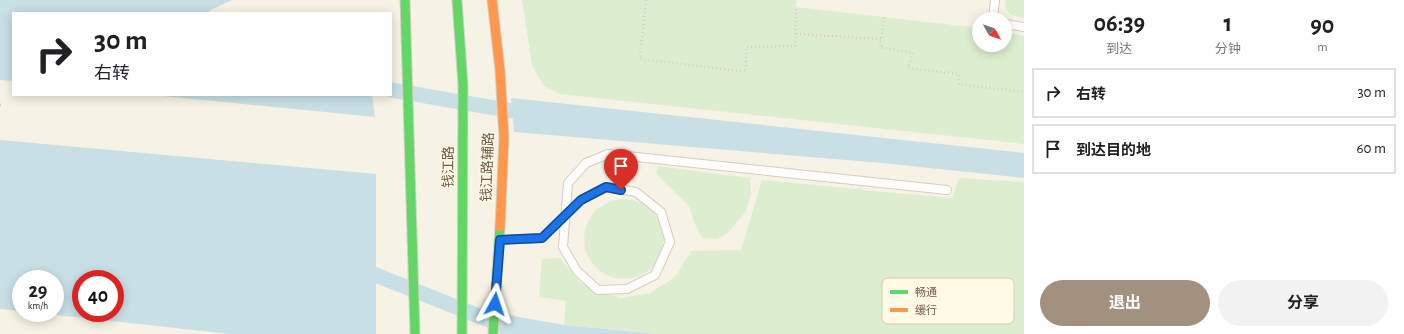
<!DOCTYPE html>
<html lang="zh">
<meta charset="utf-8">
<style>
:root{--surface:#fff;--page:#f2f2f2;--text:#202124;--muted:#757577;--line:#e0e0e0;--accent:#a1917e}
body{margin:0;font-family:"Alegreya Sans","Noto Sans SC",sans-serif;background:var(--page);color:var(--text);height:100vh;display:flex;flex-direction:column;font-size:15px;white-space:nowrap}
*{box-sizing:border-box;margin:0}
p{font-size:13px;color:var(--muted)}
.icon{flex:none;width:22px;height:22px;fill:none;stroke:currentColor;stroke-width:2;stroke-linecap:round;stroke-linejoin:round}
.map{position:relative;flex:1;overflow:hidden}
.panel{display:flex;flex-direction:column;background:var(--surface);width:380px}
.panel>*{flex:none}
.guide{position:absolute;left:12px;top:12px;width:380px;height:84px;border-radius:0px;box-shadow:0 2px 10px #0003;background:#fff;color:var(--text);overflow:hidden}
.needle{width:26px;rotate:130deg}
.tools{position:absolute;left:972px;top:12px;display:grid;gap:8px}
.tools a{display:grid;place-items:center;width:40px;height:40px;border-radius:50%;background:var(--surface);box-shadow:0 2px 10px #0003;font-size:20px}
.speed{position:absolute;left:12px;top:270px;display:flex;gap:8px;font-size:20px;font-weight:700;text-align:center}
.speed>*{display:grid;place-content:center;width:52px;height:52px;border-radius:50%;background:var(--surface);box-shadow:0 2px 10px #0003;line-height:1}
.speed small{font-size:10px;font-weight:400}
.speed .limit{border:6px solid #d22;background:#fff;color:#111}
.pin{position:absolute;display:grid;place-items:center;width:34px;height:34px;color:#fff;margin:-41px -17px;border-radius:50% 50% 50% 0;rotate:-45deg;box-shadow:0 0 4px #0007}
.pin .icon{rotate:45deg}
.me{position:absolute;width:44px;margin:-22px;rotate:5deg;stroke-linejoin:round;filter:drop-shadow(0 0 3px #0008)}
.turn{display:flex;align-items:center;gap:14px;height:84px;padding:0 16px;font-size:18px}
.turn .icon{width:52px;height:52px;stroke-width:2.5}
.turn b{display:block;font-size:28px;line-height:34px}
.eta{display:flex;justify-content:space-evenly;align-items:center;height:68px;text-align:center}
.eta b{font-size:24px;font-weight:700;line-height:28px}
.action{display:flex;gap:8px;margin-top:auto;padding:8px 16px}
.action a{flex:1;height:46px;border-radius:24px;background:var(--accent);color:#fff;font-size:16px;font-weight:700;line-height:46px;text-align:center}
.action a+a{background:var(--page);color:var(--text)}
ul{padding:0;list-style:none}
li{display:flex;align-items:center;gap:12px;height:50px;margin:0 8px 6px;padding:0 8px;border:2px solid var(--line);border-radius:0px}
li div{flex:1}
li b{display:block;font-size:15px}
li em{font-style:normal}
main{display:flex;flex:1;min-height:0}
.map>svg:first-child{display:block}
.green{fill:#ddeed0}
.water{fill:#c8dfe6;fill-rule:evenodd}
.pier{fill:#f6f2e5}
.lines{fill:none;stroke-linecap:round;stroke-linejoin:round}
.canal{stroke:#c8dfe6;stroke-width:15}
.lane-casing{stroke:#d5cdc1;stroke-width:10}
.fast-casing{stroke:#d6cfc2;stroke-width:11}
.slow-casing{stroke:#d6cfc2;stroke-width:11}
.path{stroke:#d6d0c8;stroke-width:2.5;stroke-dasharray:1 3;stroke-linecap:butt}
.lane{stroke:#fefdfb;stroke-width:8}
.fast{stroke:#63d668;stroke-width:9}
.slow{stroke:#ff974d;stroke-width:9}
.lane-bridge-casing{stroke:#d5cdc1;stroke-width:10;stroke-linecap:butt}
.lane-bridge{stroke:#fefdfb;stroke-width:8}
.route-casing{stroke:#114b97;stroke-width:10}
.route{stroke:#1a73e8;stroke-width:7}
.labels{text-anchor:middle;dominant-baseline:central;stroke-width:3;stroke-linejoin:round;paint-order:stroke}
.street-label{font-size:14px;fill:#735d47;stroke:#fff9e5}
.key{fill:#fff9e5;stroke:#d5cab6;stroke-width:1}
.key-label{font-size:11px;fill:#735d47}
</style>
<main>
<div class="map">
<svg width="1024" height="334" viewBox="0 0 1024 334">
<rect width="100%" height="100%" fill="#f6f2e5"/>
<g class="green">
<path d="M522,0h275l-1,7 183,21v17h26v-13l19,4v108l-465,-50 -15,-8 -12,-20z"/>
<path d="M1006,0h18v18l-13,-3 -6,-7z"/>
<path d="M658,166l92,12 1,16 -5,17 -19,23 -10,5 -15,-1 -6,-11 -7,-21 -33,-32z"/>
<path d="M959,178l65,4v152h-367l-93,-9 2,-24 -27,-4 3,-38 18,-1 20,25 41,15 29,-5 25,-16 16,-26 50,-1 21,-70 96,9 1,-2 3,3 90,8z"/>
<circle cx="624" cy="239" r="40"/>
</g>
<g class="water">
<path d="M0,0h232l-23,11v2h-196v68l-13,-1z"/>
<path d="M152,95h220l3,22z"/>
<path d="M511,98l513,55v25l-142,-15 -368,-31z"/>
<path d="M0,140l376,34v160h-145l-193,-21h17v-34h-34v32l-21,-2zM81,279h34v34h-34z"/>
<path d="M503,314l61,11 93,9h-157z"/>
</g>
<path class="pier" d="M376,172l2,2v160h-2z"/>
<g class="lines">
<g class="canal">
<path d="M391,90l121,21"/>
<path d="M358,268l166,66"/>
</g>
<defs>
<g id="lane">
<path d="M993,19l2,-19"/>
<path d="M1005,24l19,3"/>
<path d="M627,289l-29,1 -21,-19 -14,-24 5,-64 18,-20 22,-9 339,36"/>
</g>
<g id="fast">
<path d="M405,0l10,334"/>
<path d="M457,0l6,85 -1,249"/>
<path d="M493,334l7,-107"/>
</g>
<path id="slow" d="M492,0l8,70 4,68 -4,89"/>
</defs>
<use href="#lane" class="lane-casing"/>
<use href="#fast" class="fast-casing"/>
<use href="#slow" class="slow-casing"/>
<g class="path">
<path d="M646,0l-6,59 106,13v-25l49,-1 1,-39"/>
<path d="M884,17l-4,30 33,6 -5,15 51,6v10l65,8"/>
<path d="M796,34l85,5"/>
<path d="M0,105h3"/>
</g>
<use href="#lane" class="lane"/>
<use href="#fast" class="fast"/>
<use href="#slow" class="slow"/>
<defs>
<path id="lane-bridge" d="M500,240l42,-2 39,-38 25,-13 30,5 25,20 9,30 -15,33 -28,14"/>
</defs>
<use href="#lane-bridge" class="lane-bridge-casing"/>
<use href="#lane-bridge" class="lane-bridge"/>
</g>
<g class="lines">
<defs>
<path id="route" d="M495,304l5,-64 42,-2 39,-38 25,-13 15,3"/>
</defs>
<use href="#route" class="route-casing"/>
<use href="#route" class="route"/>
</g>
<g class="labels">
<g class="street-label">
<text transform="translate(449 167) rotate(-90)">钱江路</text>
<text transform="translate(488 167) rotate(-88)">钱江路辅路</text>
</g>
</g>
<rect x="882" y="278" width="132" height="46" rx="6" class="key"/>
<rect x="890" y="290" width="18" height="4" fill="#63d668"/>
<rect x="890" y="308" width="18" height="4" fill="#ff974d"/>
<g class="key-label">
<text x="915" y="296">畅通</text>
<text x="915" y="314">缓行</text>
</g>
</svg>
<div class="tools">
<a><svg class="needle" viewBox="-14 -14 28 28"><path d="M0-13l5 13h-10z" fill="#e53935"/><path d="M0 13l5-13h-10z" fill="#757577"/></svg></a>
</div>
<div class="speed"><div>29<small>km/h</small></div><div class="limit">40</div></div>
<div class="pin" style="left:621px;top:190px;background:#d93025"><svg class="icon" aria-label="arrive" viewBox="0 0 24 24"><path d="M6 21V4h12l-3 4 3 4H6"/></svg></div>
<svg class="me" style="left:495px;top:304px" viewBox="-20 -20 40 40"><path d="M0-17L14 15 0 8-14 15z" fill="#1a73e8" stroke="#fff" stroke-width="4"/></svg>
<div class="guide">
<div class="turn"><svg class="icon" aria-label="right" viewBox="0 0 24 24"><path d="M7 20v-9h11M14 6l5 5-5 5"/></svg><div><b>30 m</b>右转</div></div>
</div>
</div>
<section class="panel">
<div class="eta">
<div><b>06:39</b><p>到达</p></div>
<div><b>1</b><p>分钟</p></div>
<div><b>90</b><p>m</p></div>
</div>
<ul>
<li><svg class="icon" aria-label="right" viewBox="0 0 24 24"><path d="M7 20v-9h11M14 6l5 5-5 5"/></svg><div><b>右转</b></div><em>30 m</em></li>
<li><svg class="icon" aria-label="arrive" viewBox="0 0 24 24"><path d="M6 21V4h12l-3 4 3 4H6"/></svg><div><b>到达目的地</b></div><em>60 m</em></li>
</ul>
<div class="action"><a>退出</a><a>分享</a></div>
</section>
</main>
